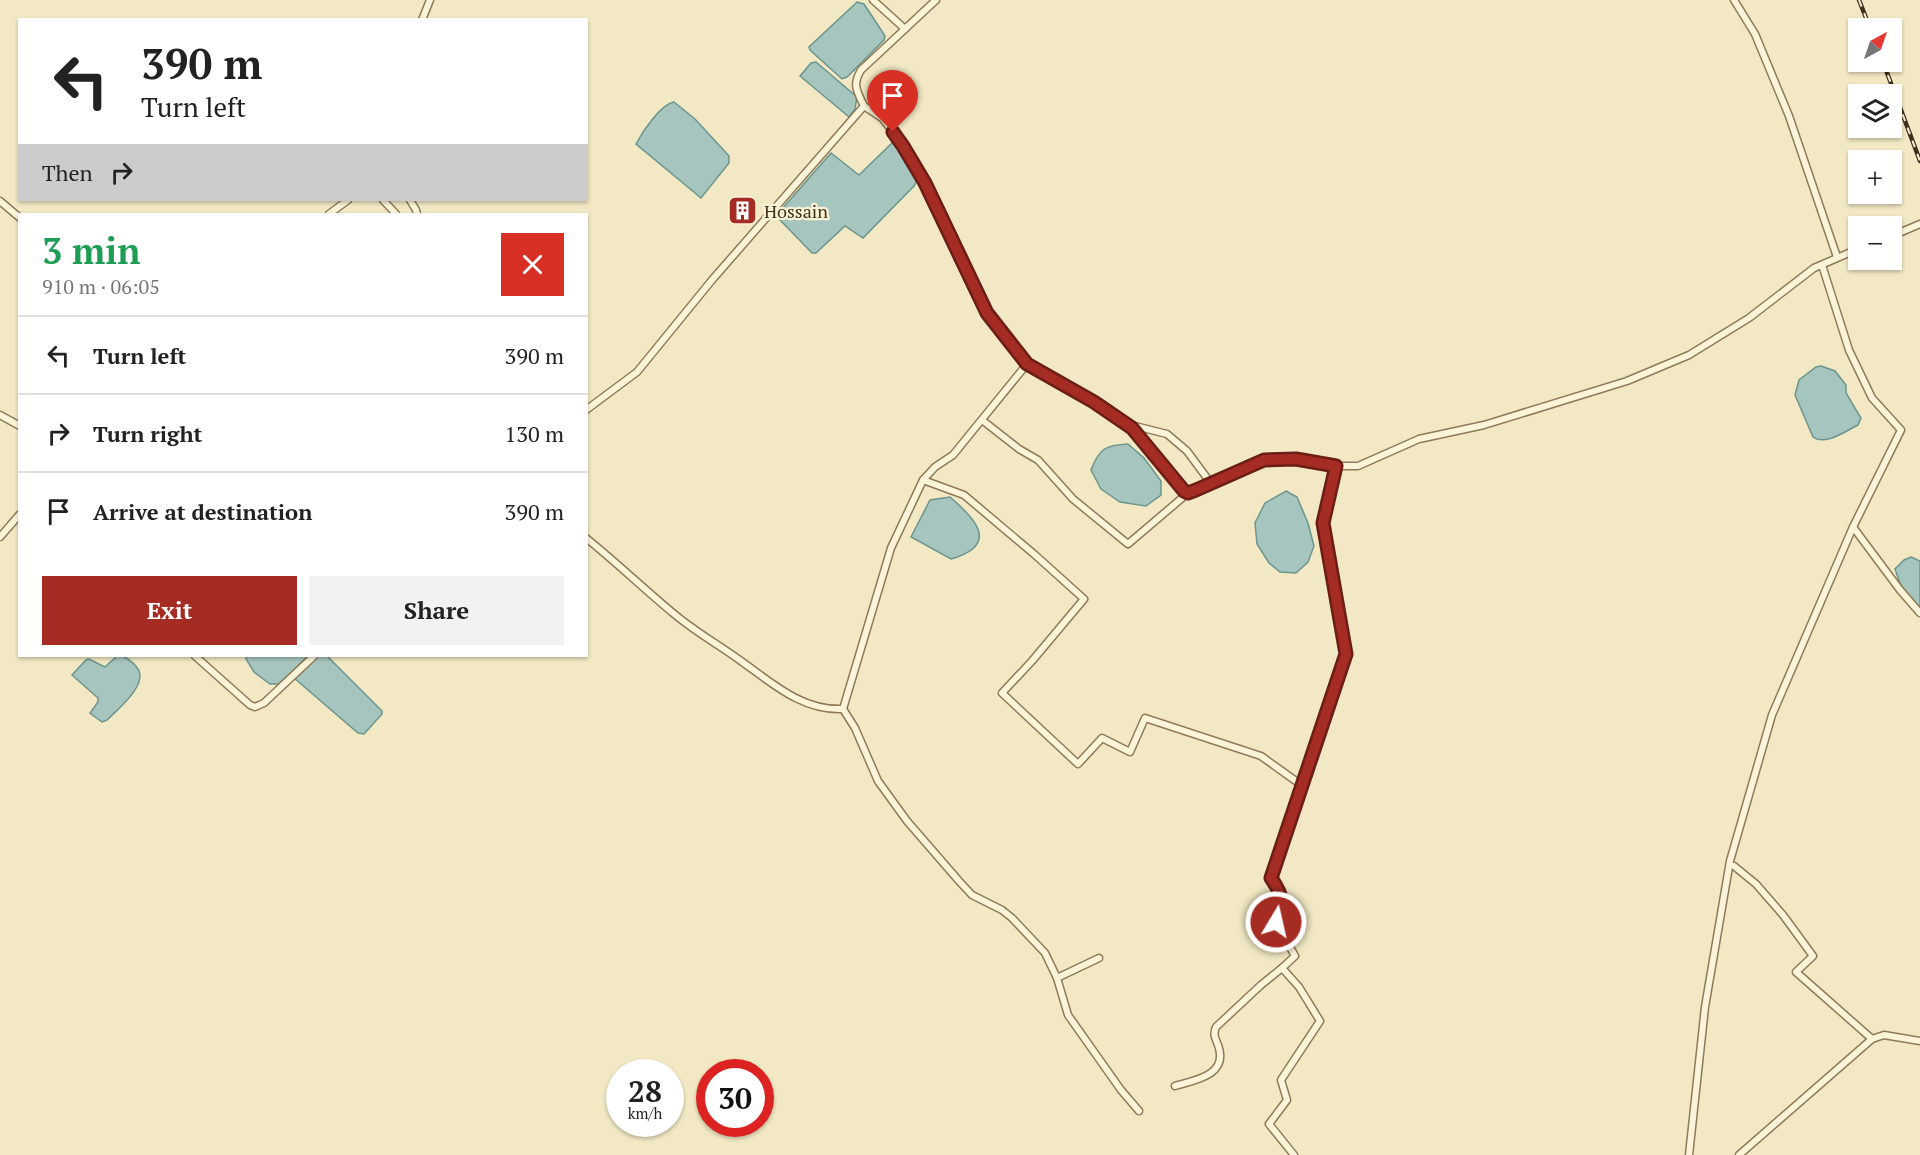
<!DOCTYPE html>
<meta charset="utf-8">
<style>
:root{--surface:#fff;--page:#f2f2f2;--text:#222;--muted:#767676;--line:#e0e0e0;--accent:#a52c22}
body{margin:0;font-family:"PT Serif",serif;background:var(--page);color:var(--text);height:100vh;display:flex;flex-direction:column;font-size:22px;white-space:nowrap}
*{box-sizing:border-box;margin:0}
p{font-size:20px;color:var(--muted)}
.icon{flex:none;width:33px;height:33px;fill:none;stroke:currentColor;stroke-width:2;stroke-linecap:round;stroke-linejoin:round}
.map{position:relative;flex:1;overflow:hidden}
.sheet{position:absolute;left:18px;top:213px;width:570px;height:444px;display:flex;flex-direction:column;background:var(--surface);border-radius:0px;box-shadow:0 2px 4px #0004}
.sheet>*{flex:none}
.hud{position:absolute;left:18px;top:18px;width:570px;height:183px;border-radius:0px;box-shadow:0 2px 4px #0004;background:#fff;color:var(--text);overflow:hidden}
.needle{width:39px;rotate:40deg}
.tools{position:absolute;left:1848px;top:18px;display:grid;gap:12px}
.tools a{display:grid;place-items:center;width:54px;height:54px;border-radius:0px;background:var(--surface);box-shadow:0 2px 4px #0004;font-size:30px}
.speed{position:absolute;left:606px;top:1059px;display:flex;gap:12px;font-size:30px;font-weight:700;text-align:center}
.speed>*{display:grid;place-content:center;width:78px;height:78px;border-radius:50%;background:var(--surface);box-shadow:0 2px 4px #0004;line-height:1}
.speed small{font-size:15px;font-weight:400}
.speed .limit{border:9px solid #d22;background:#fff;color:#111}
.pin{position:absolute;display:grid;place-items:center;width:51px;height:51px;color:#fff;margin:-62px -26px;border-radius:50% 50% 50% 0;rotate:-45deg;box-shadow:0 0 6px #0007}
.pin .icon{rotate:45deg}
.me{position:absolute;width:66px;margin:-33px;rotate:9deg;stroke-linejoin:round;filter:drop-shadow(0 0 4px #0008)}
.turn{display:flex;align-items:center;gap:21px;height:126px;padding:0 24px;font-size:27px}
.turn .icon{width:78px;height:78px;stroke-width:2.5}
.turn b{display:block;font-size:42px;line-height:51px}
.then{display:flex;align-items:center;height:57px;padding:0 24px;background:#0003;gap:12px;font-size:22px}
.round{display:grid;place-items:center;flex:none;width:63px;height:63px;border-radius:0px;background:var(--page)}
.summary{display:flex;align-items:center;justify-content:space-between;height:102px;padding:0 24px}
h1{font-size:36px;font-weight:800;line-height:45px;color:#1e9e55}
.primary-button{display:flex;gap:12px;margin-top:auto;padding:12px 24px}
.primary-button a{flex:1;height:69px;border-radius:0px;background:var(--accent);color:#fff;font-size:24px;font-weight:800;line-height:69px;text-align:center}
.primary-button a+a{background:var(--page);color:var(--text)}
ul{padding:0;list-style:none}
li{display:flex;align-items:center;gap:18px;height:78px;padding:0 24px;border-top:2px solid var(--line)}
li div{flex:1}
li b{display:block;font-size:22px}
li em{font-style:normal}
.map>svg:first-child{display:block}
.water{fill:#a7c5bf;stroke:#6c958e;stroke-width:1.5}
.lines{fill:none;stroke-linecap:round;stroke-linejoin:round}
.street-casing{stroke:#8f7a58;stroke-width:9}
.street{stroke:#fcf4d9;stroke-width:6}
.rail-casing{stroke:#3e301e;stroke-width:4.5}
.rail{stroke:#f9f2d5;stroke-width:2;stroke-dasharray:7;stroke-linecap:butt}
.route-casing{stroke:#6b1d16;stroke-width:15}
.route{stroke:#a52c22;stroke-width:10}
.labels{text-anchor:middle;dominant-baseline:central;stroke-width:4.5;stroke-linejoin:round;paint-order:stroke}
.poi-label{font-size:18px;fill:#3e301e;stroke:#f9f2d5;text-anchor:start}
</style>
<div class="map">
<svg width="1920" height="1155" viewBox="0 0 1920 1155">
<rect width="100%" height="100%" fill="#f2e9c4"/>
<g class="water">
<path d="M857,2l7,2 21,32 -1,4 -37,37 -5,2 -32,-29 -1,-3z"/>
<path d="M816,62l41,35 -2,12 -6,8 -49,-41 11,-13z"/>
<path d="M674,102l21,17 34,37v7l-28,35 -65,-54c7,-13 24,-39 38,-42z"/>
<path d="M892,143l13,11 14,23 -5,9 -51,52 -18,-12 -29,27h-4l-32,-33 -3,-4 4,-6 50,-57 28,22z"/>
<path d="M1821,366l14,5 11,14v8l15,25 -3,7c-12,6 -33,21 -45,12l-18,-42 4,-15 17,-13z"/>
<path d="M1128,444l16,14 17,23v14l-15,11 -26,-4 -19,-13 -10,-19c8,-21 14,-25 37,-26z"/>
<path d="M1286,491l11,6 11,26 6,23 -6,16 -12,11 -16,-1 -11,-9 -12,-19 -2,-21 10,-20z"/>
<path d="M950,497c26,22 50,48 1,62l-40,-22 19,-37z"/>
<path d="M1911,557l9,4v49l-18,-21 -7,-20 9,-9z"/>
<path d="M117,656h6c5,3 12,8 15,13 10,16 -21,41 -31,51l-5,2 -12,-9 8,-11v-4l-26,-23 14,-15 3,-1 16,8z"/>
<path d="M247,656h61l-29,28h-9l-16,-12 -8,-13z"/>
<path d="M315,656h12l55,55v3l-18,20 -6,-1 -64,-55z"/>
</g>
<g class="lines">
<defs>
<g id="street">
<path d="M873,0l32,29"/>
<path d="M1734,0l21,34 34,82 48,141"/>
<path d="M422,20l8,-20"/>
<path d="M864,106l18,12 22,28 21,37 62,130 40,51 66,38 39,26 49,60 7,5 8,-2 68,-31 32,-1 40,7h22l61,-27 65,-14 143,-44 62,-26 60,-37 65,-50 44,-19"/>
<path d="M383,200l13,14"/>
<path d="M410,200l6,10 1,4"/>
<path d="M0,201l20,17"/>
<path d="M329,214l19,-14"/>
<path d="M1892,236l28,-12"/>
<path d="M586,410l51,-38 75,-92 152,-174c-7,-15 -12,-21 -3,-36l75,-70"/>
<path d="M0,415l20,11"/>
<path d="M982,420l37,29 19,11 35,39 55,45 60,-51"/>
<path d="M1127,424l40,10 20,17 20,27"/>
<path d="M923,480l41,15 70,59 50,45 -52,62 -30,32 76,71 24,-26 28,14 15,-34 116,38 39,28"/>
<path d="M1853,527l47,63 20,23"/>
<path d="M0,537l20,-23"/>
<path d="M586,538c30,24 58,51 87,75 21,18 46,32 68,48 31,22 61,50 102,48l48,-161 32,-68 12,-13 18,-12 74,-91"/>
<path d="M195,656l55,49 5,2 9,-4 50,-47"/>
<path d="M843,709l12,19 23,53 29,40 52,60 13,14 30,15 10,8 33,35 12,25 11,37 53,75 18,21"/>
<path d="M1734,866l22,18 27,31 30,41 -17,16 76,67"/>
<path d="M1057,978l42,-20"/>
<path d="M1175,1086c21,-6 54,-11 43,-41 -3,-7 -5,-11 -2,-18l45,-42 21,-17"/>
<path d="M1294,1155l-25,-31 18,-24 -6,-20 39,-59 -21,-34 -17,-19 13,-12 -19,-34c7,-21 8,-25 -5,-44l75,-224 -23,-131 13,-57"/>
<path d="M1689,1155l16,-148 25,-146 42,-146 81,-188 48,-97 -29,-32 -23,-48 -27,-85"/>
<path d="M1739,1155l133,-116 12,-4 36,6"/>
</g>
</defs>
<use href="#street" class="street-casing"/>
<use href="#street" class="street"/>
<defs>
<g id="rail">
<path d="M1859,0l11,28"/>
<path d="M1883,62l37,99"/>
</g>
</defs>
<use href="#rail" class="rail-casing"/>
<use href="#rail" class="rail"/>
</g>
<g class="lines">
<defs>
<path id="route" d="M893,132l10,14 22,37 62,130 40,51 67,38 38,26 52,63 4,2 8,-3 68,-30 32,-1 40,7 -13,57 23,131 -75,224c13,19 12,23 5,44"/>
</defs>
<use href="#route" class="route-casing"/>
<use href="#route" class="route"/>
</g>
<defs>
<symbol id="building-square" viewBox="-11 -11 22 22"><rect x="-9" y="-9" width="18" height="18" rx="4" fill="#a52c22" stroke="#f9f2d5"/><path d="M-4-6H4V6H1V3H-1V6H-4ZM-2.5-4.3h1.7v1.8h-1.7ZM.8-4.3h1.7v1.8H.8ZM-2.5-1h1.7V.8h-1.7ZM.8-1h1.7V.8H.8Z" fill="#fff"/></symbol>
</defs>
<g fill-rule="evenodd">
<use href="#building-square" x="726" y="194" width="33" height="33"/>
</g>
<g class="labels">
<g class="poi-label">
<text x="764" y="211">Hossain</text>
</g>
</g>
</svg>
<div class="tools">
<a><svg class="needle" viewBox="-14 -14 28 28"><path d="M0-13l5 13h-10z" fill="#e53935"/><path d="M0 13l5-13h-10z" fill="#767676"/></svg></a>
<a><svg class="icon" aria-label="layers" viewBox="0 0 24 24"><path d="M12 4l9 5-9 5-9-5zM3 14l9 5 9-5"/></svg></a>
<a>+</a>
<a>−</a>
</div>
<div class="speed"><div>28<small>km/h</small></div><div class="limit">30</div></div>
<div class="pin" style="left:893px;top:132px;background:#d93025"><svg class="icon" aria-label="arrive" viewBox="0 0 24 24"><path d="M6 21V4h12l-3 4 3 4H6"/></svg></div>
<svg class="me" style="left:1276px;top:922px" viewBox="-20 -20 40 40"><circle r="17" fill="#a52c22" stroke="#fff" stroke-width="3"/><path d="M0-11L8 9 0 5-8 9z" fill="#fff"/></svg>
<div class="hud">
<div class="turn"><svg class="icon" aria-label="left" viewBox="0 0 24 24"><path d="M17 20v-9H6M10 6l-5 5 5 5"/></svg><div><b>390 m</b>Turn left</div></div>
<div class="then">Then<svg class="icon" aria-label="right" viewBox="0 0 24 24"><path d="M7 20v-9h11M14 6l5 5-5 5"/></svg></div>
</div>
<section class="sheet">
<div class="summary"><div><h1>3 min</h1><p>910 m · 06:05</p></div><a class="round" style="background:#d93025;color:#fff"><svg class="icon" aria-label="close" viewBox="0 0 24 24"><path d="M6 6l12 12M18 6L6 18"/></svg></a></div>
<ul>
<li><svg class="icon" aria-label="left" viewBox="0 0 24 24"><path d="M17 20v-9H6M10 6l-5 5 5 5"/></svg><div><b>Turn left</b></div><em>390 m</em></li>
<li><svg class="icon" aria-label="right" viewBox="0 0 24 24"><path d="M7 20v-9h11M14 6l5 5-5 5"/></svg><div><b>Turn right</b></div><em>130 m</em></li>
<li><svg class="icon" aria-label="arrive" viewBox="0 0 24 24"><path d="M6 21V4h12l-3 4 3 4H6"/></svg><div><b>Arrive at destination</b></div><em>390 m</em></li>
</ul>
<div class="primary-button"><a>Exit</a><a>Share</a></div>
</section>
</div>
